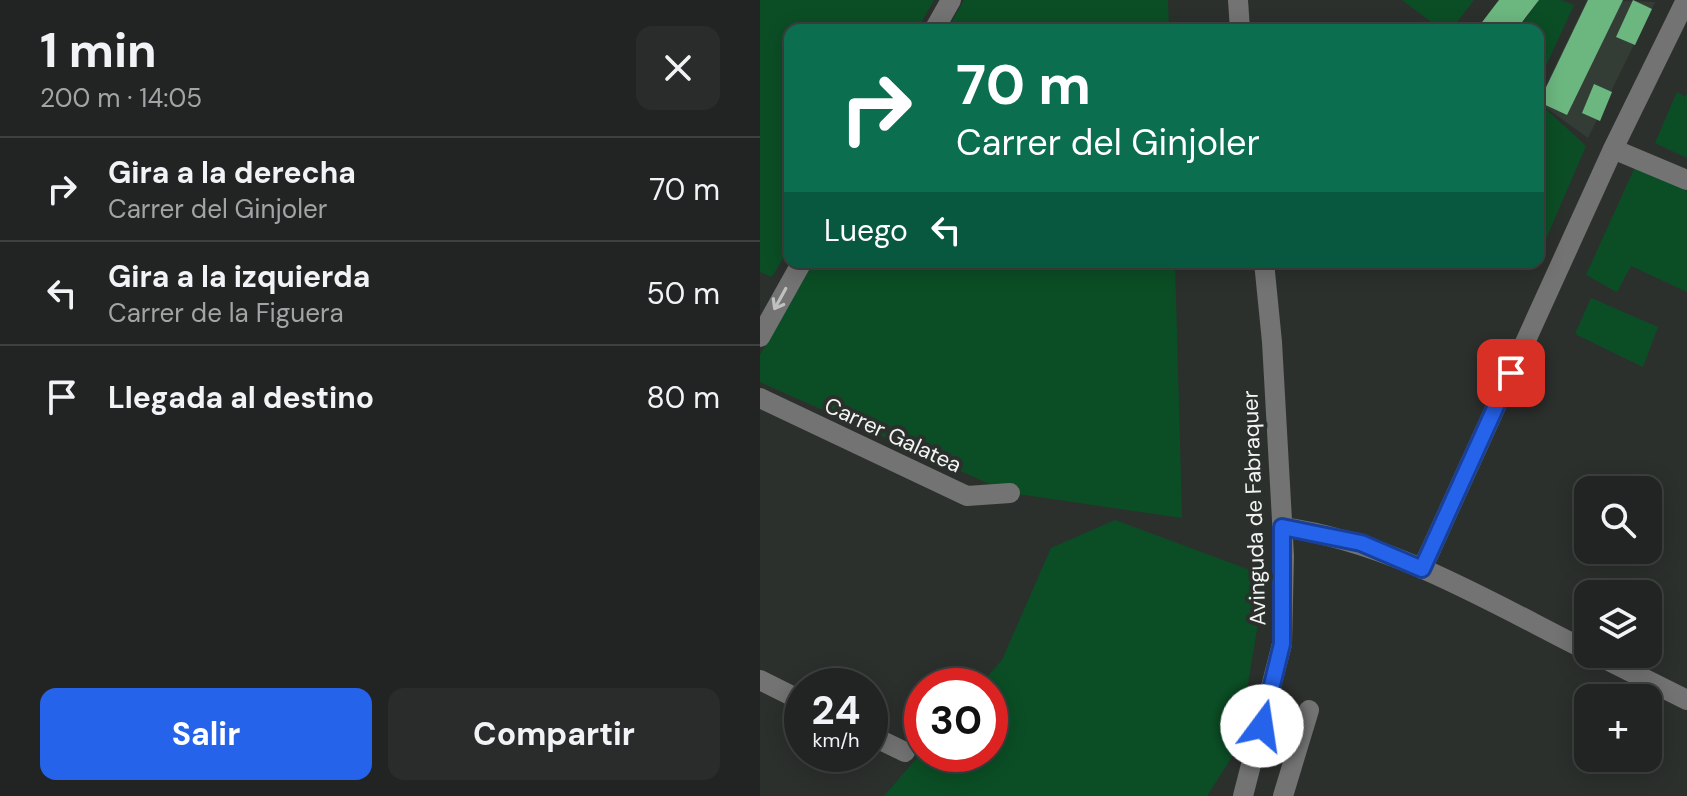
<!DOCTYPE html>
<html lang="es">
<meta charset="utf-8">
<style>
:root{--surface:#212422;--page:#292c2a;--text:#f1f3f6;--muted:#a2a4a5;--line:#3e4140;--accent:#2563eb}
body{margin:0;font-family:"DM Sans",sans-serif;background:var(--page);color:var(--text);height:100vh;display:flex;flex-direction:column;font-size:30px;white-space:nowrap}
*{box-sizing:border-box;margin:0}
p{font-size:26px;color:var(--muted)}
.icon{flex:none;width:44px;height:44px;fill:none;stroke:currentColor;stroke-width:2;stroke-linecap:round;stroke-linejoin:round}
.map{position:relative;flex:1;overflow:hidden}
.panel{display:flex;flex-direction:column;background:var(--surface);width:760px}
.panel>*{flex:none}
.guide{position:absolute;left:24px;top:24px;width:760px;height:244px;border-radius:16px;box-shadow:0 4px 20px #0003,0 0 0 2px var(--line);background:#0b6e4f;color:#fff;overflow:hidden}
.fabs{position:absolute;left:814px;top:476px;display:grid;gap:16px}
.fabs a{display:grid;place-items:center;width:88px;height:88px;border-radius:16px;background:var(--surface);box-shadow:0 4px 20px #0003,0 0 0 2px var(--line);font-size:40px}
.speed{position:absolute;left:24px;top:668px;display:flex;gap:16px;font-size:40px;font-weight:700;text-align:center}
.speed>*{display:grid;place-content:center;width:104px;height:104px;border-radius:50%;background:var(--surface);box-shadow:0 4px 20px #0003,0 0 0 2px var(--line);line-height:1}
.speed small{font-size:20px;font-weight:400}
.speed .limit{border:12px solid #d22;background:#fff;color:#111}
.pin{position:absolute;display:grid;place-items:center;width:68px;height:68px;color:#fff;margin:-34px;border-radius:16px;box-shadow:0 4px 12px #0006}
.me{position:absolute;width:88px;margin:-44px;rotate:14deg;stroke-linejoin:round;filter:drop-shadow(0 0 6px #0008)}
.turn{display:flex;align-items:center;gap:28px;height:168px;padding:0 40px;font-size:36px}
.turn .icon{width:104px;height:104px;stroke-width:2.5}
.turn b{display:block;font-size:56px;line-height:68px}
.then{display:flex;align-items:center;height:76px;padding:0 40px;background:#0003;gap:16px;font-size:30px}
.round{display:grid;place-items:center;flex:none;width:84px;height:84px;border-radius:16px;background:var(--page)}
.headline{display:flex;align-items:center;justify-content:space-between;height:136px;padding:0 40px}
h1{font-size:48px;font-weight:700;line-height:60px}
.button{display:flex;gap:16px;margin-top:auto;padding:16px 40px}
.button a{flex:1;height:92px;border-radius:16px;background:var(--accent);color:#fff;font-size:32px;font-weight:700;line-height:92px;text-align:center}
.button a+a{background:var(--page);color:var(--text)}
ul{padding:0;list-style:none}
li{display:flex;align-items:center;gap:24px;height:104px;padding:0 40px;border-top:2px solid var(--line)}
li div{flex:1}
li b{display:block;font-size:30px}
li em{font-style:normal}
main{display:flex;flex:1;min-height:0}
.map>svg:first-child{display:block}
.built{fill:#343c36}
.green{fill:#0b4e25}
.building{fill:#6cb780}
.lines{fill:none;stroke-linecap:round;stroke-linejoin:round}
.street{stroke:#727372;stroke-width:20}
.oneway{stroke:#bfc1bf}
.route-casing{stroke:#184099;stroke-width:20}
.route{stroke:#2563eb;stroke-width:14}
.labels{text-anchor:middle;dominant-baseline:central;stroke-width:8;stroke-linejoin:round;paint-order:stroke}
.street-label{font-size:22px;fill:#f2f5f3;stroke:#2c302d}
</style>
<main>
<section class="panel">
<div class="headline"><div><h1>1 min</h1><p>200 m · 14:05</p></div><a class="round"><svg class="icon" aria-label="close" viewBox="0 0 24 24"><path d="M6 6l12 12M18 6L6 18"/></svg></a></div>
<ul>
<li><svg class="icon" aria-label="right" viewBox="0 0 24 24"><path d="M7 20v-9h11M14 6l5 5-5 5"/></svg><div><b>Gira a la derecha</b><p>Carrer del Ginjoler</p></div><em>70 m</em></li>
<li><svg class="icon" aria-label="left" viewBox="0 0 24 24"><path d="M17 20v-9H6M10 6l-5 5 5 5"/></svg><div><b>Gira a la izquierda</b><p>Carrer de la Figuera</p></div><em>50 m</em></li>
<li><svg class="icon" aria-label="arrive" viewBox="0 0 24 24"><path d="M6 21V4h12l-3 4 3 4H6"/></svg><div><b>Llegada al destino</b></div><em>80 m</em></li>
</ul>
<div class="button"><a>Salir</a><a>Compartir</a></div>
</section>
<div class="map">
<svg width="927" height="796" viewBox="0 0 927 796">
<rect width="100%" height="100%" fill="#2c302d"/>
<path class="built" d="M827,0l68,2 -67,136 -50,-36z"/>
<g class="green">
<path d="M0,0h174l-17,30h-127v216l-18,31 -12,-5z"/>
<path d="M204,0h204l1,30h-222z"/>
<path d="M642,0h72l-23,30h-9z"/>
<path d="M779,0h22l13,5 -36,78v-53h-20z"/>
<path d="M917,92l8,5 2,-4v65l-32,-15z"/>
<path d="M778,102l48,44 -47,109 -1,-1z"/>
<path d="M876,165l51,26v101l-56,-26 -14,26 -31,-17z"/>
<path d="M54,262h361l7,256 -172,-25 -250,-111v-27z"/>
<path d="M831,298l67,29 -15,40 -68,-33z"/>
<path d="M355,520l151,56 -29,173 -30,47h-323l38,-44 68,2v-68h-11l23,-26 49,-112z"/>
</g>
<g class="building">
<path d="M739,0h40l-23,30h-40z"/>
<path d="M828,0h35l-56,115 -28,-13z"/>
<path d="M873,0l19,9 -17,36 -19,-8z"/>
<path d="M834,84l18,8 -12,29 -18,-8z"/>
</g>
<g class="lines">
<g class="street">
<path d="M478,0l2,30"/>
<path d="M174,30l17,-30"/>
<path d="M853,149l74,31"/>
<path d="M0,337l42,-75"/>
<path d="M0,398l207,98 43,-3"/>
<path d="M522,527c110,15 208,75 306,124"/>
<path d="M662,569l191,-420 73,-149"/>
<path d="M835,654l92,46"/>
<path d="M0,680l42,21"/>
<path d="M110,735l35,17"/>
<path d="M483,796l39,-152 2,-88 -12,-214 -8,-80"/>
<path d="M523,796l26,-86"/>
</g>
</g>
<defs><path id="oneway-shaft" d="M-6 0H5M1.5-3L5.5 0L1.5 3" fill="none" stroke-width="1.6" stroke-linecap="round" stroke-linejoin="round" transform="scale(2)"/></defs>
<use class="oneway" href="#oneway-shaft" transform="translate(20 299) rotate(119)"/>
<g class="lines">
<defs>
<path id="route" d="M502,726l20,-82v-117l79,16 61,26 89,-196"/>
</defs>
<use href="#route" class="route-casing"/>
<use href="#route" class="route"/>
</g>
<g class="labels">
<g class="street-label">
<text transform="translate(133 435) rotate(25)">Carrer Galatea</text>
<text transform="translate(494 508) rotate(-92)">Avinguda de Fabraquer</text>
</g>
</g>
</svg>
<div class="fabs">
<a><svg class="icon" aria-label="search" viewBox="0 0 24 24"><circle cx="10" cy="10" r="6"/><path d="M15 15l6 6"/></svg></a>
<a><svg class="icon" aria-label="layers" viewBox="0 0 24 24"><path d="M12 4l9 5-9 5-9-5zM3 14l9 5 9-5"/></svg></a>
<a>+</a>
</div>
<div class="speed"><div>24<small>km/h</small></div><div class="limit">30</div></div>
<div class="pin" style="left:751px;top:373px;background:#d93025"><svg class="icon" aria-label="arrive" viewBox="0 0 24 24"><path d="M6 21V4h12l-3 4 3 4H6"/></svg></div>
<svg class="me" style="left:502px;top:726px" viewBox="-20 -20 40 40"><circle r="19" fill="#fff"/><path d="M0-13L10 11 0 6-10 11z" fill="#2563eb"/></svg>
<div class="guide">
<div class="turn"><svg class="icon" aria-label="right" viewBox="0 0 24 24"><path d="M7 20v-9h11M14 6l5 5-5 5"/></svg><div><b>70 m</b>Carrer del Ginjoler</div></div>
<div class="then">Luego<svg class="icon" aria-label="left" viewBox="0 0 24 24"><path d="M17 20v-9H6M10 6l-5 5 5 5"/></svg></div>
</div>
</div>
</main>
